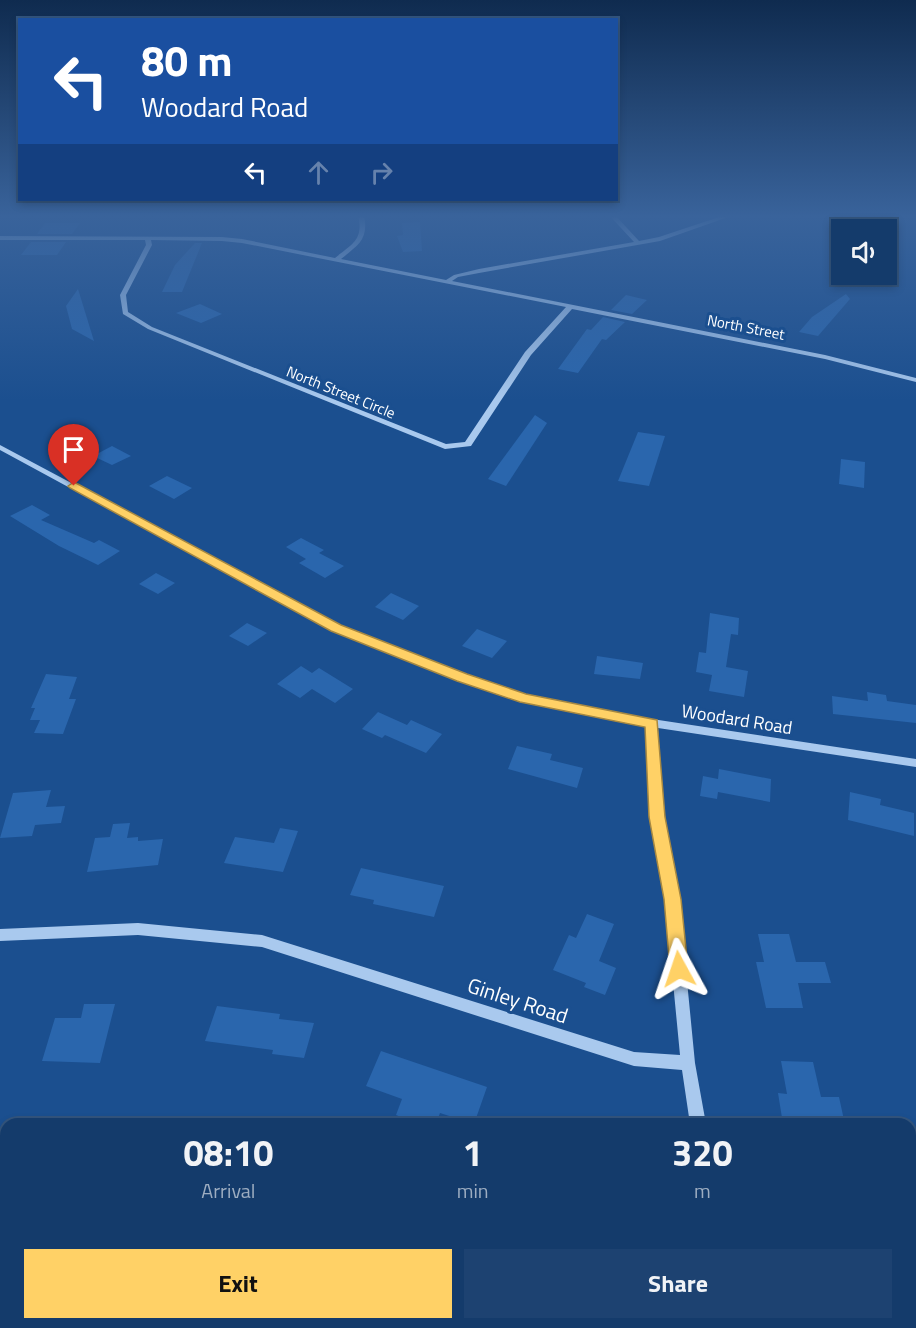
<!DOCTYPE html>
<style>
:root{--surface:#143b6b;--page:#1d4271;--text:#f1f3f6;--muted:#9dadc1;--line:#33557e;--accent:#ffd166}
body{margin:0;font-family:"Titillium Web",sans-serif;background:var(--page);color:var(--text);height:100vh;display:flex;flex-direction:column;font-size:22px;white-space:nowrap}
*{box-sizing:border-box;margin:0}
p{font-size:20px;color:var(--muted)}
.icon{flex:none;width:33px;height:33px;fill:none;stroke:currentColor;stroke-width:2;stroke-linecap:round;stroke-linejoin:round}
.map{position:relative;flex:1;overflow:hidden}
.sheet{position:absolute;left:0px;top:1118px;width:916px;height:212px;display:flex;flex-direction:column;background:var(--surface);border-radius:18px 18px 0 0;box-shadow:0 3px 9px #0003,0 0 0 2px var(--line)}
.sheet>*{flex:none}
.top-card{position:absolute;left:18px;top:18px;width:600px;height:183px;border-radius:0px;box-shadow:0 3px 9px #0003,0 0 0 2px var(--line);background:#1a4fa0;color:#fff;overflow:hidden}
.controls{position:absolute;left:831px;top:219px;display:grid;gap:12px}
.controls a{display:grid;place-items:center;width:66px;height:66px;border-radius:0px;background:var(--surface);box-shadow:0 3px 9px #0003,0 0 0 2px var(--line);font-size:30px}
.pin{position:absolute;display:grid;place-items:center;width:51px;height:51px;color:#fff;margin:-62px -26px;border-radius:50% 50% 50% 0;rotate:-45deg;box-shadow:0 0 6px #0007}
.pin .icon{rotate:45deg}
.me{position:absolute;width:66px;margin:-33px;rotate:355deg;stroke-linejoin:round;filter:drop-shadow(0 0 4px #0008)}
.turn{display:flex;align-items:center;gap:21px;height:126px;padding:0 24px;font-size:27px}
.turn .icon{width:78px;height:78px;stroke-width:2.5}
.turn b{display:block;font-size:42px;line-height:51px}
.lanes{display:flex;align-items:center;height:57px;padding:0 24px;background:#0003;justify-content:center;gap:30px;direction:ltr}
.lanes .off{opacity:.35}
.eta{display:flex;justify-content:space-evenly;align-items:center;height:102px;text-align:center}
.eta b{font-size:36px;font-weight:700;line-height:42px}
.button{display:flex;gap:12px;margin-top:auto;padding:12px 24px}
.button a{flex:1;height:69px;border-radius:0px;background:var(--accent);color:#111;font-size:24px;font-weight:700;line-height:69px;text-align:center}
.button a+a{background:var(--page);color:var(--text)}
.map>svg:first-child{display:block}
.building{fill:#2a66ad}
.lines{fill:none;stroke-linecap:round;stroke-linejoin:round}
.minor{fill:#a9c9ee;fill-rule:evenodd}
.route{fill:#ffd166;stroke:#a68842;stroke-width:1.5}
.labels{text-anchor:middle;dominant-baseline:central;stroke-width:6;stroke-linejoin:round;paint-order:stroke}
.far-street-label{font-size:15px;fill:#fff;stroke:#1b4f8f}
.street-label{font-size:18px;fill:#fff;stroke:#1b4f8f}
.near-street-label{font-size:21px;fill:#fff;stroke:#1b4f8f}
</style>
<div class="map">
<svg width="916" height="1328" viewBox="0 0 916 1328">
<rect width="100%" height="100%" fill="#1b4f8f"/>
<g class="building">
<path d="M420,222l2,29 -19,1 -6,-16 6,-1 -1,-12z"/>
<path d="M45,223h35l-8,11h-35z"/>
<path d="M31,242h35l-9,13h-36z"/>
<path d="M195,243h7l-20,49h-20l13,-27z"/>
<path d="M78,289l16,52 -22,-12 -6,-23z"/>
<path d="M846,294l4,5 -32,37 -19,-4 13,-15z"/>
<path d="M626,295l21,5 -15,14 -21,-4z"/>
<path d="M200,304l22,10 -21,9 -25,-10z"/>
<path d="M603,317l22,5 -19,18 -4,-1 -24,34 -20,-4 29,-40 4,1z"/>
<path d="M535,415l12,8 -41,63 -18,-7z"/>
<path d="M638,432l27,4 -16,50 -31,-5z"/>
<path d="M112,446l19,10 -19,9 -19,-9z"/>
<path d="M841,459l24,3 -1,26 -25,-4z"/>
<path d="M167,476l25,12 -18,11 -25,-13z"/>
<path d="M32,505l18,10 -9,5 53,23 5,-3 21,11 -22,14 -39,-19 -49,-30z"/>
<path d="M301,538l23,12 -5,3 25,13 -19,12 -26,-15 7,-4 -20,-12z"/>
<path d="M156,573l19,10 -17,11 -19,-10z"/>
<path d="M391,593l28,13 -16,14 -28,-13z"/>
<path d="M710,613l29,5 -1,17 -7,-1 -5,33 22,4 -4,26 -35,-6 3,-16 -16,-3 3,-20 7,1z"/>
<path d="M247,623l20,10 -19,13 -19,-10z"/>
<path d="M477,629l30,12 -15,17 -30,-12z"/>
<path d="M597,656l46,7 -3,16 -46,-5z"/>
<path d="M301,666l11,7 7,-5 34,21 -18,14 -23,-14 -12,9 -23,-14z"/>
<path d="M46,674l31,3 -8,22h7l-13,35 -29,-1 6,-13h-10l5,-12h-4z"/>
<path d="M867,692l19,3 1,6 29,4v18l-83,-9 -1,-18 36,5z"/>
<path d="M378,712l29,13 4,-5 31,14 -16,19 -41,-18 -3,3 -20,-9z"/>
<path d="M517,746l35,8 -2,6 33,8 -6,20 -69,-19z"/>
<path d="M719,769l52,10 -1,23 -52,-10 -1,7 -17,-3 3,-20 15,3z"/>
<path d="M51,790l-5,17 19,-1 -4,17 -26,2 -3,11 -32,2 13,-45z"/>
<path d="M850,792l31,7 -1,6 34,8v23l-66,-16z"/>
<path d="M130,823l-3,15 11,-1v4l25,-2 -5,26 -71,7 8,-34 15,-1 3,-13z"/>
<path d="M280,828l18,3 -15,41 -59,-9 11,-26 39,6z"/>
<path d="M361,868l83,18 -10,31 -61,-13 1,-4 -24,-5z"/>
<path d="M587,914l27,10 -15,37 17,7 -11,27 -21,-8 2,-4 -33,-13 16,-35 7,3z"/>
<path d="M758,934h31l7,28h29l6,21h-33l5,25h-37l-10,-46h8z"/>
<path d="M84,1004h31l-15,59 -58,-2 13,-43h26z"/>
<path d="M217,1006l63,8 -1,5 35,4 -10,35 -32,-4 1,-4 -68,-9z"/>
<path d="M381,1051l106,36 -13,37 -34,-11 -4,11h-32l2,-5 -10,-4 6,-16 -36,-13z"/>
<path d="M781,1061l32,1 8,35h18l5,23 -23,-1 1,5h-39l-5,-31 9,1z"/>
</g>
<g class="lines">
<g class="minor">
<path d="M358,215h6c5,25 -6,30 -23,44l105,21 8,-5 25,-6 155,-27 -25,-27h6l24,26 20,-4 66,-22h9l-74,26 -181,32 -21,4 -6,4 373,74 91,23v4l-91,-23 -253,-50 -41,46 -60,91 -26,3 -297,-120 -25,-15 -3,-19 26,-50 -1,-5h-145v-4l222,1 20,2 93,19c17,-14 29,-18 23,-43zM151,240l71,1 20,2 324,64 -41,45 -60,90 -19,2 -294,-117 -24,-15 -2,-17 26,-50z"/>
<path d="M0,445l340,181 126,49 60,19 126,25 264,40v8l-258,-39 5,89 16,82 16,164 11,61h-16l-8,-54 -48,-4 -372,-119 -124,-12 -138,6v-12l138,-6 124,12 372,117 46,3 -15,-156 -14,-82 -4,-91 -126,-25 -63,-20 -126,-51 -332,-180z"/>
</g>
</g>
<linearGradient id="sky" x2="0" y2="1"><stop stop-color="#0f2b4f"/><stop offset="0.54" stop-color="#39639b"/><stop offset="1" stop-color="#39639b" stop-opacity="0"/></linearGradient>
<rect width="916" height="401" fill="url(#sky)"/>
<path class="route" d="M74,482l267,143 126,49 59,20 131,26 8,97 16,82 7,70 -3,6 -6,2 -6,-2 -3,-6 -6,-70 -15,-82 -4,-90 -125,-25 -63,-21 -126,-50 -261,-143 -2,-2z"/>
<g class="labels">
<g class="far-street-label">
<text transform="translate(746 327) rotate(11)">North Street</text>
<text transform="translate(341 392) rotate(22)">North Street Circle</text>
</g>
<g class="street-label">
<text transform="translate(737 719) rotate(9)">Woodard Road</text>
</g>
<g class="near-street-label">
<text transform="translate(518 1000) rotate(18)">Ginley Road</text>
</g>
</g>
</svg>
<div class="controls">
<a><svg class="icon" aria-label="sound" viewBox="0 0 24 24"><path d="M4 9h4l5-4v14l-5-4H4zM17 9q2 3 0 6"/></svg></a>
</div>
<div class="pin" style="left:74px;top:486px;background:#d93025"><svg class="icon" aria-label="arrive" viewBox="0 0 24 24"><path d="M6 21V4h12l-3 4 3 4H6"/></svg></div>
<svg class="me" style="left:679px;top:969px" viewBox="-20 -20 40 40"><path d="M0-17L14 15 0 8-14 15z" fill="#ffd166" stroke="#fff" stroke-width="4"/></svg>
<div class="top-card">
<div class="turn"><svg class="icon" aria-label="left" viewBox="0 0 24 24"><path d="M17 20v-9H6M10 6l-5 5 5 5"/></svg><div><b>80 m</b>Woodard Road</div></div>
<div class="lanes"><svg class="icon" aria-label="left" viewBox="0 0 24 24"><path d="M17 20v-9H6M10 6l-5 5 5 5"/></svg><svg class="icon off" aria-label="ahead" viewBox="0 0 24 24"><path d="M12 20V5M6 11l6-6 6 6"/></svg><svg class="icon off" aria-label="right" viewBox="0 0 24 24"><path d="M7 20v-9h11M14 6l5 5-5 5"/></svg></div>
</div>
<section class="sheet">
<div class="eta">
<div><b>08:10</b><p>Arrival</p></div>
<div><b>1</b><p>min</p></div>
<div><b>320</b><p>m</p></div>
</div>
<div class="button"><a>Exit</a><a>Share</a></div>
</section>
</div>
